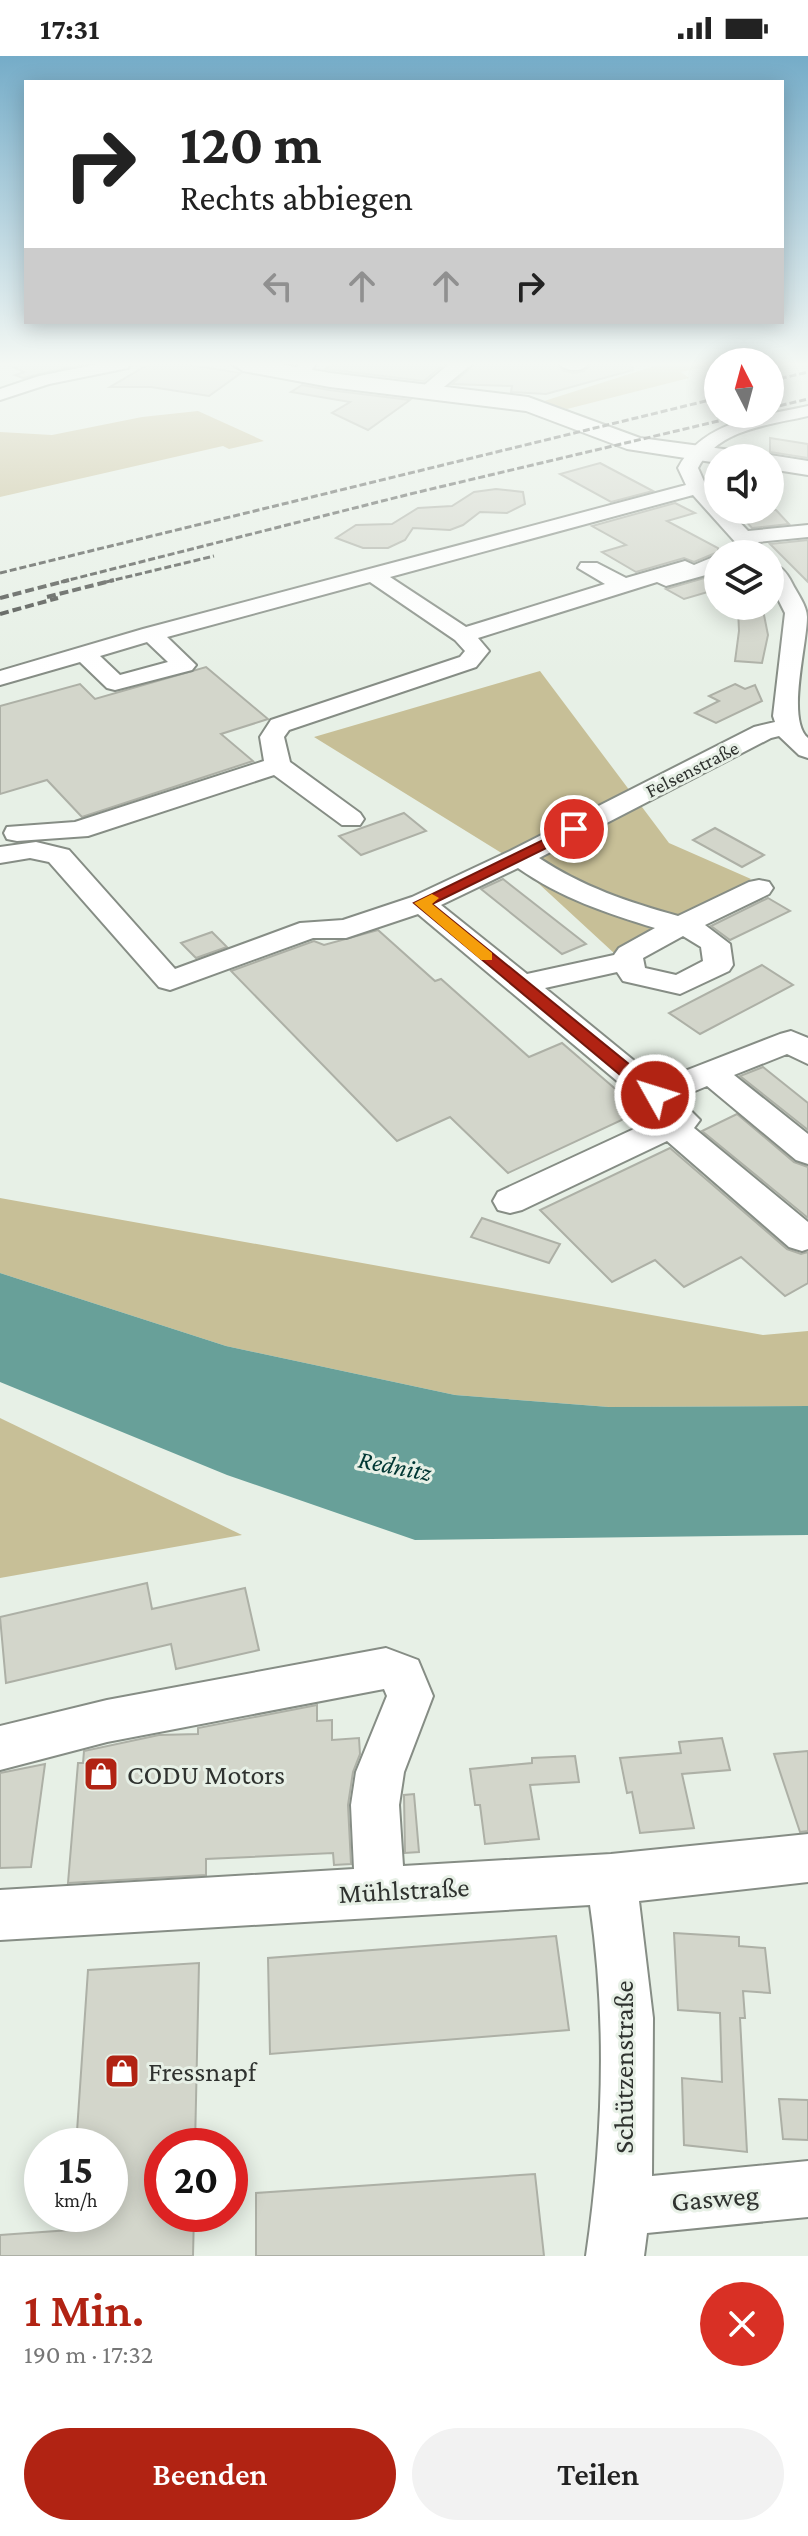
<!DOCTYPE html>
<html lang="de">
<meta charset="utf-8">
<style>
:root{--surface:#fff;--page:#f2f2f2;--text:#222;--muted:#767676;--accent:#b12313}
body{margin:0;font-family:"Crimson Pro",serif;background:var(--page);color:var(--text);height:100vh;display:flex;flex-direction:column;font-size:30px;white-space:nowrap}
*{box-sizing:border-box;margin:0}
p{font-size:26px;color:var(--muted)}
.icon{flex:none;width:44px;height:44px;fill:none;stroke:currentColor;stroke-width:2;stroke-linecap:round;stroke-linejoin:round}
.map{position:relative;height:2200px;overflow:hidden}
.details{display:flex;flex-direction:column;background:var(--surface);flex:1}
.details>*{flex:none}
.hud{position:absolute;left:24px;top:24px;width:760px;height:244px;border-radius:0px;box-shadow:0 4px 20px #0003;background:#fff;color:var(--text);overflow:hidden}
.needle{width:52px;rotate:354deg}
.buttons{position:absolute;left:704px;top:292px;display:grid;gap:16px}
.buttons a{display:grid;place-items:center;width:80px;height:80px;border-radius:50%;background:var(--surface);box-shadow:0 4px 20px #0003;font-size:40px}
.speed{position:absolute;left:24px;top:2072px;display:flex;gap:16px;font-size:40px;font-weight:700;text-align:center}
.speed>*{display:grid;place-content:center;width:104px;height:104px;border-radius:50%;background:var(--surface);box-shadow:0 4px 20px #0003;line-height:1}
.speed small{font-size:20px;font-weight:400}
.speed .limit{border:12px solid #d22;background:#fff;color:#111}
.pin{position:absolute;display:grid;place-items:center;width:68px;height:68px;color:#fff;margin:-34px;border:4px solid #fff;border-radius:50%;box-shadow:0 2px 8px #0007}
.me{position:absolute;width:88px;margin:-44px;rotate:309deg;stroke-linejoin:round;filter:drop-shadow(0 0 6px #0008)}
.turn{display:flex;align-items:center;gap:28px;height:168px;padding:0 24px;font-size:36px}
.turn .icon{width:104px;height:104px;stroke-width:2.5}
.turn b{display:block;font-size:56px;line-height:68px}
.lanes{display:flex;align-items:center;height:76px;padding:0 24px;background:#0003;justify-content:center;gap:40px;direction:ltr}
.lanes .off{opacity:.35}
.round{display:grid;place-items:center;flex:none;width:84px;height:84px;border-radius:42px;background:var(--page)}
.head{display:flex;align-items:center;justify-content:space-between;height:136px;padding:0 24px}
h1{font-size:48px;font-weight:600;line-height:60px;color:var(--accent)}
.action{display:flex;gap:16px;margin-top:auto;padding:16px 24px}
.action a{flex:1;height:92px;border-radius:48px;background:var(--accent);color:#fff;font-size:32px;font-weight:600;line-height:92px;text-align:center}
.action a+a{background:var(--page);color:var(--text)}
.status{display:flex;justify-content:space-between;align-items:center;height:56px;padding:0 40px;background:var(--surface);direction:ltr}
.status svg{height:22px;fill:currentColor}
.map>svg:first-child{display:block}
.green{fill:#c7bf97}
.water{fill:#68a099}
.building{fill:#d3d6cb;stroke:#adb0a6;stroke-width:2}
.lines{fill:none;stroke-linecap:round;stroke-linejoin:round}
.minor-casing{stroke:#868d85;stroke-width:4}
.major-casing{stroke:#868d85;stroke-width:4}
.minor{fill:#fff;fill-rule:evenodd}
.major{fill:#fff;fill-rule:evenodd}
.rail-far1{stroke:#4a4d49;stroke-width:3;stroke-dasharray:7 3;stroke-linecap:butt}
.rail{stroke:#4a4d49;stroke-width:4;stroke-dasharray:9 4;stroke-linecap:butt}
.route{fill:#b12313;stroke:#73170c;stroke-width:2}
.slow{fill:#f59e0b}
.labels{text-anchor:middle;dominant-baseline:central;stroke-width:6;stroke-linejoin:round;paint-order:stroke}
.far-street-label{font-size:20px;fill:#2f322f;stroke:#e7f0e6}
.water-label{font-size:26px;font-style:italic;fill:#003733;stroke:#e7f0e6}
.near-poi-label{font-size:28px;fill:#2f322f;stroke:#e7f0e6;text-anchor:start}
.near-street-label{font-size:28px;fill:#2f322f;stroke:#e7f0e6}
</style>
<div class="status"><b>17:31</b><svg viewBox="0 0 49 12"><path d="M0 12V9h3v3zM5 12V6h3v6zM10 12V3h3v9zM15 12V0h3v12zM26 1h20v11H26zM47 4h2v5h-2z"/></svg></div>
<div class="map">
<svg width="808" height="2200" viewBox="0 0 808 2200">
<rect width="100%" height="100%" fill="#e7f0e6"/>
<g class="green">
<path d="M661,308h56l-36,8 8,6 -122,31 -26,-7z"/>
<path d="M198,355l66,30 -35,8 -6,-3 -223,51v-65l52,3 90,-18z"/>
<path d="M540,615l129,172 82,36 -136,75 -102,-94 -199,-123z"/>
<path d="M0,1142l763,137 45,-4v75l-199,1 -154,-12 -229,-49 -226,-73z"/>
<path d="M0,1362l242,117 -242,43z"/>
</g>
<path class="water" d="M0,1217l226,73 229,49 154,12 199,-1v129l-393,5 -188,-65 -227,-93z"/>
<g class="building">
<path d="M7,308h76l-60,14 -8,-3 9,-3z"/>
<path d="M149,308h35l57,9 -32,23 -58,-9h-41z"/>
<path d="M358,308h86l-20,17 -99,-12 6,-4z"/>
<path d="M475,308h82l7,7 10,2 10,-2 7,-7h41l1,6 -87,24 -35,-2 1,-6 -60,-2z"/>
<path d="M302,329l27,5 81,10 -42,30 -36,-17 18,-11 -59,-10z"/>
<path d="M770,382l38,6v14l-38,-6z"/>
<path d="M600,407l53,28 -42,11 -51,-28z"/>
<path d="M496,433l27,3 2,12 -18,9 -27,-1 -17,13 -13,5 -37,-2 -8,12 -17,8h-25l-27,-10 20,-13 36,-1 26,-16 34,-2 22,-14z"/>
<path d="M675,447l20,10 -28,8 51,27v4l-24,10 -10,-4 -48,14 -34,-20 24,-7 -34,-19z"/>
<path d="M736,454h40l13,14 -37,4z"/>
<path d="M808,484v42l-38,-38z"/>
<path d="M718,518v15l-34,10 -18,-10z"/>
<path d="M738,553l25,1 5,25 -6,28 -27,-2 4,-30z"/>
<path d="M206,611l62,52 -47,15 32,27 -171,56 -35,-37 -47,14v-88l80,-22 15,15z"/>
<path d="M735,628l10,5 10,-4 7,16 -46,22 -21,-10 24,-12 -10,-5z"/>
<path d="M404,757l22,18 -65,24 -22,-19z"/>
<path d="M715,772l49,27 -22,12 -49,-27z"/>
<path d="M503,823l83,65 -24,10 -81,-65z"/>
<path d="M768,842l22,13 -60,29 -19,-14z"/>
<path d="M378,874l57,51 6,-2 88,78 33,-14 79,68 -133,62 -58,-56 -53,24 -166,-170 83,-30 10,4z"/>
<path d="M212,876l15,15 -31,11 -15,-15z"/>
<path d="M762,909l31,20 -93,49 -31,-21z"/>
<path d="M763,1011l45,36v27l-68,-54z"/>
<path d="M737,1058l57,48 14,5v51l-106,-87z"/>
<path d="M670,1092l117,101 14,5 7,-2v31l-23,13 -44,-39 -57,30 -29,-27 -43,22 -72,-72z"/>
<path d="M482,1162l78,26 -11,19 -78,-26z"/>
<path d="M147,1527l5,26 93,-21 14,62 -83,19 -5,-25 -165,39 -6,-66z"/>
<path d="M317,1649v16l15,-1v20l27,-2 1,16 -7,18 -5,33 3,59 -17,1 -1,-12 -127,6v16l-138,8 10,-120h5l1,-12 75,-16 39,-1v-6z"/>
<path d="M722,1682l8,32 -48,4 12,54 -54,5 -8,-41 -5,1 -7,-35 61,-5 -2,-11z"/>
<path d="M808,1695v80l-8,1 -26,-78z"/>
<path d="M575,1700l4,26 -49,3 9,54 -54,5 -5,-39h-5l-5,-36 62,-6v-5z"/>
<path d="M45,1708l-14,103 -31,1v-95z"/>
<path d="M414,1738l5,58 -14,1 -1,-58z"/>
<path d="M674,1877l65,4v9l26,2 5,45 -27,-2 2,27h-5l7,134 -63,-7 -2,-67 40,4 -2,-69 -42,-3z"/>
<path d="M556,1880l13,94 -299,24 -2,-96z"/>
<path d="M199,1907l-4,183h-33v68h32l-1,42h-193v-21l70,-5 1,-16h39v-68h-34l12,-176z"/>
<path d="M779,2043l29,1v40l-25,-1z"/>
<path d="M535,2118l9,82h-288v-63z"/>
</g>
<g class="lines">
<defs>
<g id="minor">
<path d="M98,308h32l-2,4 -79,16 -49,16v-11l39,-13z"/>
<path d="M299,308h17l-10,14 -6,1 -9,-5z"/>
<path d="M449,308h23l-38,31h-12l-3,-4 3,-4z"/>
<path d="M560,308h28c-5,8 -23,8 -28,0z"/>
<path d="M808,350v10c-39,9 -90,13 -110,52l8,18 12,13v11h10l20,21 60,-6v12l-50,5 9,12h-21l-53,-59 -303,82 76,50 139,-43 -27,-16 3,-5h16l29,15 59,-17 9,4 24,-10v15l-5,3 -47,13 -9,-4 -179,56 11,13 -13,16 -187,63 -5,7 6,25 70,51 4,6 -4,6h-18l-68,-50 -186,61 -71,5 -10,-2 -3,-6 3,-6 68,-5 189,-61 -4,-24 11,-17 189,-63 5,-6 -10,-11 -85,-58 -203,55 29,28 -4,5 -77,20 -8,-2 -27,-26 -80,23v-14l143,-42 543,-144 -8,-17c26,-48 82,-51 130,-62zM147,586l21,20 -48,13 -20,-19z"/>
<path d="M770,507c11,2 17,10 22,20 5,10 15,23 15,34 0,28 -21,103 1,121v20l-9,-3 -20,-19 -8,2 -232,120c44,29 89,44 139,58l71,-34 10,-2 10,2 4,6 -4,6 -64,31 25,19 3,21 -4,6 -49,23 -57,-13 -6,-9 -72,16 114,93 121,-47 11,-3 17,7v26l-21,-10 -53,21 74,59v30l-12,-4 -89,-74 -29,12 22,22 -6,8 114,94v27l-6,2 -13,-4 -122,-106 -145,69 -12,3 -12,-3 -5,-9 5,-9 162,-75 -242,-203 -72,24h-33l-143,52 -11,-3 -110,-125 -19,-4 -30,5v-16l36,-5 33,8 106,119 125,-46 43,-3 69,-23 98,-46 244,-124 21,-5 -2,-6 12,-103 -15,-30zM518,812c43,30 88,45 137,60l-36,20 -5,7 -87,19 -86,-69zM683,880l18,11 2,14 -27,14 -31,-7 -2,-10z"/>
<path d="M386,1592l32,12 15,36 -29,76 -5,33 4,61 208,-12 197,-20v48l-169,19 14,117 -1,158 156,-15v56l-161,16 -3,23h-58c17,-116 21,-235 4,-351l-590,35v-50l354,-21 -3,-64 5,-33 31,-76 -3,-7 -277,53 -107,28v-44l107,-26z"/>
</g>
<g id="major">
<path d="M232,308h47l51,9 198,24 112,41 98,13 9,2 3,5h-32v5l-91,-14 -101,-38 -196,-24 -87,-16z"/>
<path d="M770,399l38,6v14l-38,-6v-11h-10z"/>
</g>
</defs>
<use href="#minor" class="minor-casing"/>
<use href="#major" class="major-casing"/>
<use href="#minor" class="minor"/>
<use href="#major" class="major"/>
<g class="rail-far1">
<path d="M770,325l38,-9"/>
<path d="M770,352l38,-9"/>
<path d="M0,517l718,-175"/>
<path d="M61,526l349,-88 338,-80"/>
<path d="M106,526l108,-26"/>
</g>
<g class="rail">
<path d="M47,541l67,-17"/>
<path d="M0,542l69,-18"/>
<path d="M0,558l58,-16"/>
</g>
</g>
<linearGradient id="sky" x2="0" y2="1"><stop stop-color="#75acc8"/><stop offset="0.5" stop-color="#f4f8f4"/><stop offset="1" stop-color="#f4f8f4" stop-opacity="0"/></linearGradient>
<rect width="808" height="616" fill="url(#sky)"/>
<path class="route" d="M574,769l5,1v6l-147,72 230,187 2,4 -2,4h-13l-235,-196z"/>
<path class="slow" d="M432,838l7,4 -7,6 60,49v7h-11l-67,-57z"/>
<defs>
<symbol id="shop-square" viewBox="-11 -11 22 22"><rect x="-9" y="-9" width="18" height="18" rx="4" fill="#b12313" stroke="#e7f0e6"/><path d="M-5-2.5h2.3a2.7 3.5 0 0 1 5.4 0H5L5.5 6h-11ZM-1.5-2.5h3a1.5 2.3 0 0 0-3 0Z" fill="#fff"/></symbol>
</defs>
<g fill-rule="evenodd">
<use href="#shop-square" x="81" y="1698" width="40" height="40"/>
<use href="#shop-square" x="102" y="1995" width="40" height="40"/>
</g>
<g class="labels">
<g class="far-street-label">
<text transform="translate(692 713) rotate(-27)">Felsenstraße</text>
</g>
<g class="water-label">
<text transform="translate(395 1410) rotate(11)">Rednitz</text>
</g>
<g class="near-poi-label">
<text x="127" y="1718">CODU Motors</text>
<text x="148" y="2015">Fressnapf</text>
</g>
<g class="near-street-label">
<text transform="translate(404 1834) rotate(-3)">Mühlstraße</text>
<text transform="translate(623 2011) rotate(-90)">Schützenstraße</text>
<text transform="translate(715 2142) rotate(-5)">Gasweg</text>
</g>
</g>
</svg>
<div class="buttons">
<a><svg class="needle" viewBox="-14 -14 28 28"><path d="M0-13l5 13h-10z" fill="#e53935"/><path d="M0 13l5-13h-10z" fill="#767676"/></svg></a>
<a><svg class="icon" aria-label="sound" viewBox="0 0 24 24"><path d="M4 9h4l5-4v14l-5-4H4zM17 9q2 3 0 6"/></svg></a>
<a><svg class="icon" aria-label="layers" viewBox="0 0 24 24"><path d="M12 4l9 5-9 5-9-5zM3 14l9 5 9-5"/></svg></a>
</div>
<div class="speed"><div>15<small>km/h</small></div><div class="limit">20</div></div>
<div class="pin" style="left:574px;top:773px;background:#d93025"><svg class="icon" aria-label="arrive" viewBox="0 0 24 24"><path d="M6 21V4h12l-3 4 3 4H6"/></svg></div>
<svg class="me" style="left:655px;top:1039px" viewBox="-20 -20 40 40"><circle r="17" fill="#b12313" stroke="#fff" stroke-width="3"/><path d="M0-11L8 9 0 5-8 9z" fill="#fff"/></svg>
<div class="hud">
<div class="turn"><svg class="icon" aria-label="right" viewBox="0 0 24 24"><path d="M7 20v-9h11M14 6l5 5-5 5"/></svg><div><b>120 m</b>Rechts abbiegen</div></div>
<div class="lanes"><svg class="icon off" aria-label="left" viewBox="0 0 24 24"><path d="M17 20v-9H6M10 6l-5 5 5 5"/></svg><svg class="icon off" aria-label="ahead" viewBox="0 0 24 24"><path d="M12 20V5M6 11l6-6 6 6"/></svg><svg class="icon off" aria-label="ahead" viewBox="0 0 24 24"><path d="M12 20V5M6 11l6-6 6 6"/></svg><svg class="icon" aria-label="right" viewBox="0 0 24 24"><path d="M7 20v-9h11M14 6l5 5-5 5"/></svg></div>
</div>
</div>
<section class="details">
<div class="head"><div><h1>1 Min.</h1><p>190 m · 17:32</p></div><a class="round" style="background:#d93025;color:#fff"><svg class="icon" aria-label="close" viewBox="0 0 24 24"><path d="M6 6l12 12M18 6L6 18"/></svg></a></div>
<div class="action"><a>Beenden</a><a>Teilen</a></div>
</section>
